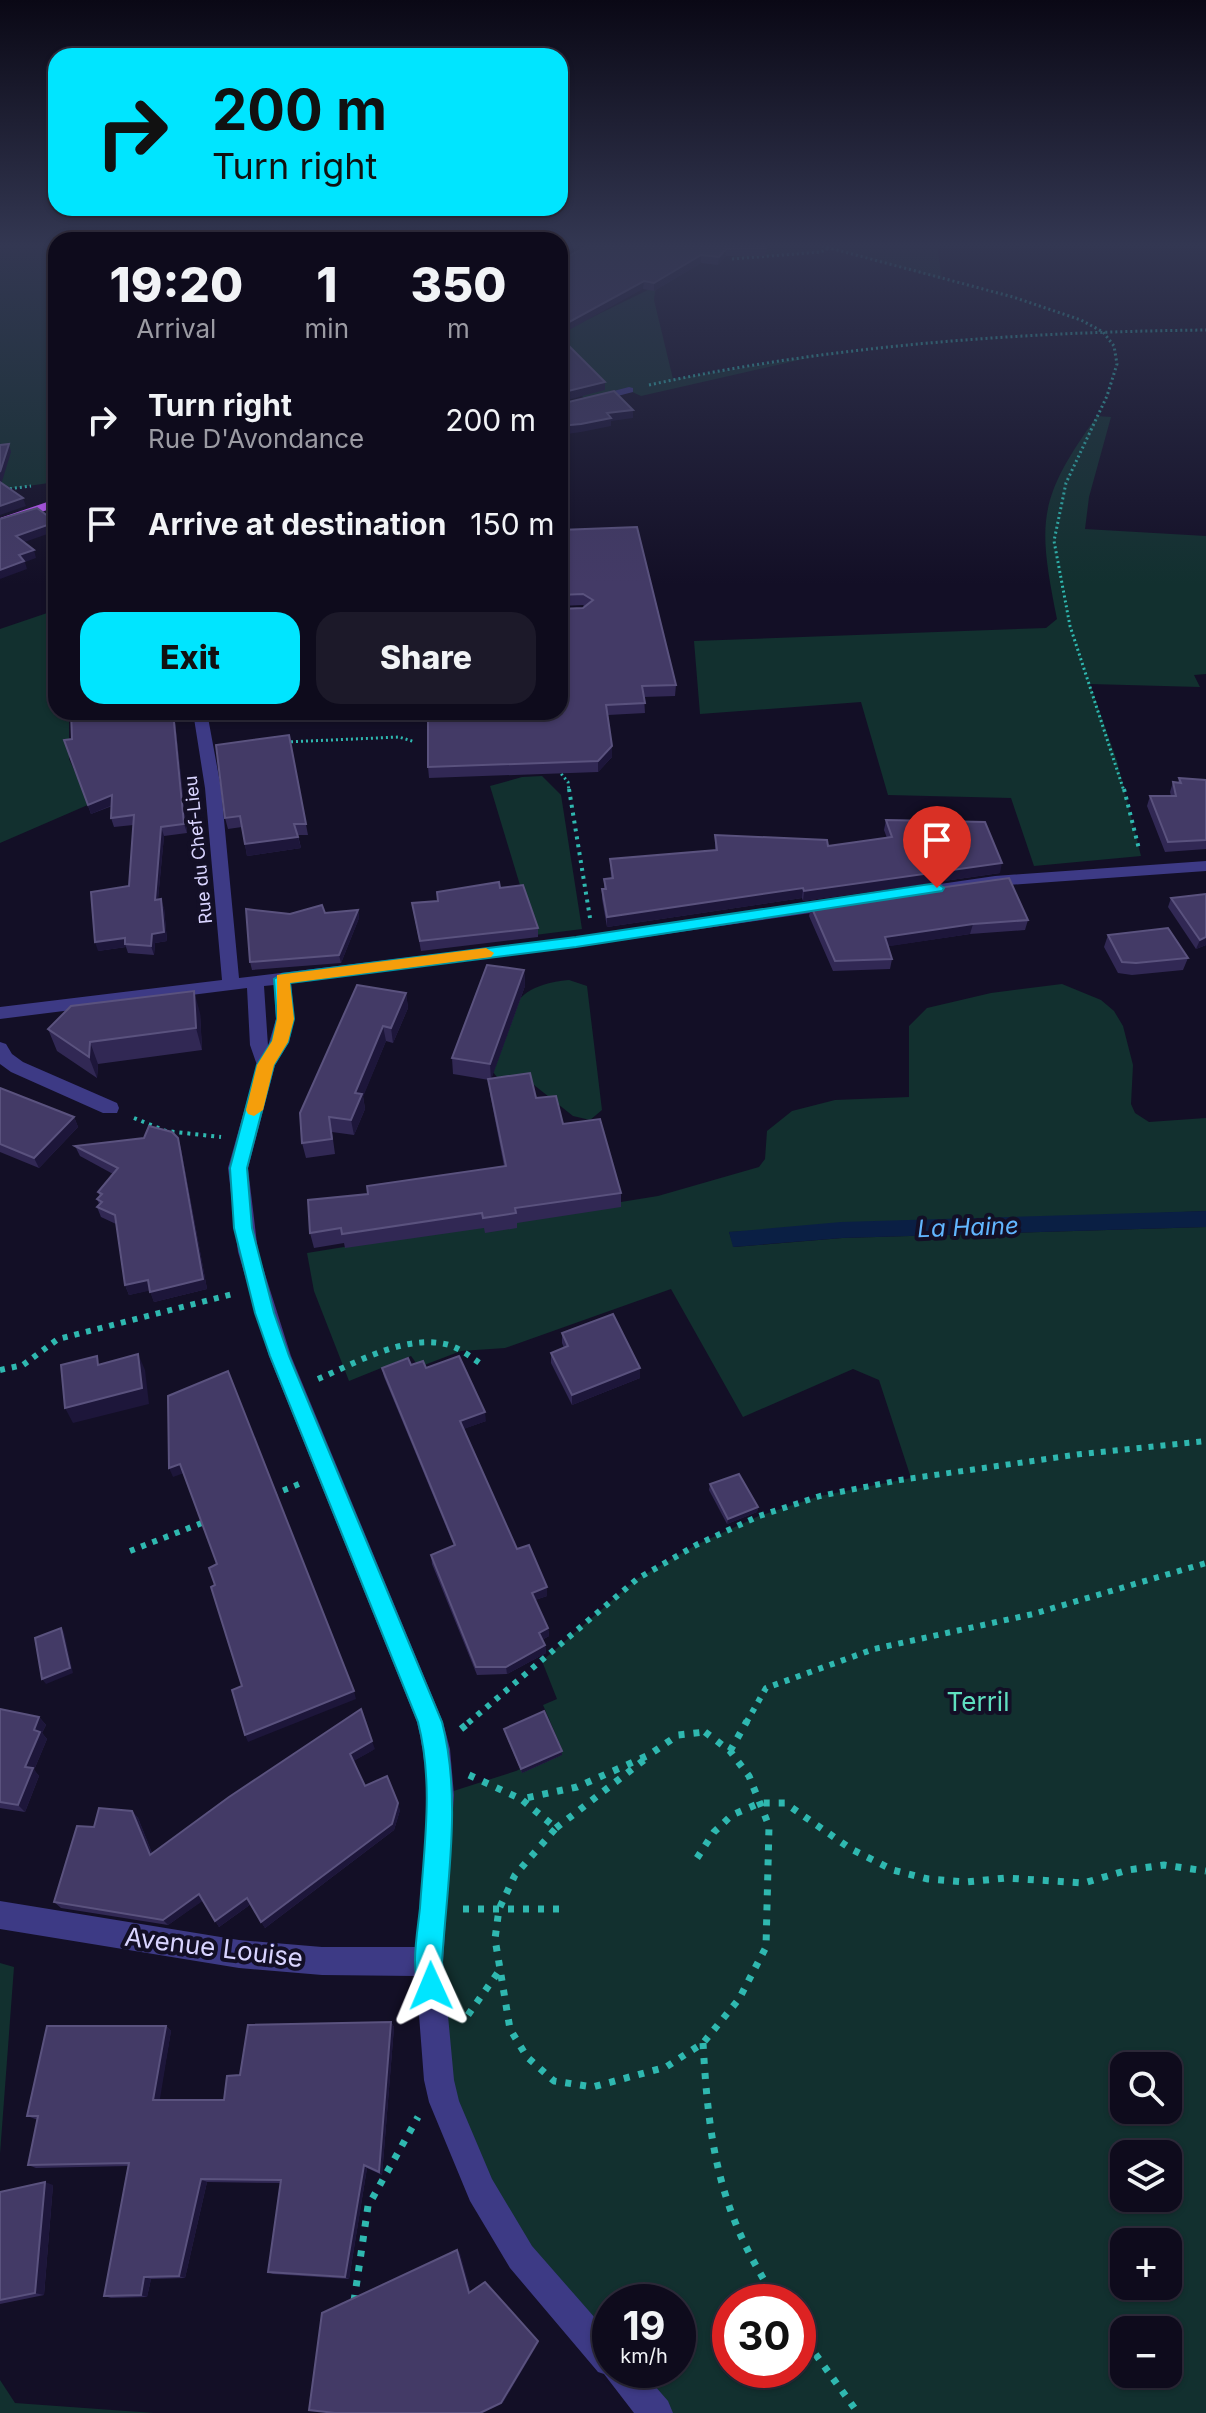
<!DOCTYPE html>
<meta charset="utf-8">
<style>
:root{--surface:#0e0b1c;--page:#1c1929;--text:#f1f3f6;--muted:#9b9ba3;--line:#2e2b3b;--accent:#00e5ff}
body{margin:0;font-family:Inter,sans-serif;background:var(--page);color:var(--text);height:100vh;display:flex;flex-direction:column;font-size:30px;white-space:nowrap}
*{box-sizing:border-box;margin:0}
p{font-size:26px;color:var(--muted)}
.icon{flex:none;width:44px;height:44px;fill:none;stroke:currentColor;stroke-width:2;stroke-linecap:round;stroke-linejoin:round}
.map{position:relative;flex:1;overflow:hidden}
.side{position:absolute;left:48px;top:232px;width:520px;height:488px;display:flex;flex-direction:column;background:var(--surface);border-radius:24px;box-shadow:0 2px 6px #0004,0 0 0 2px var(--line)}
.side>*{flex:none}
.hud{position:absolute;left:48px;top:48px;width:520px;height:168px;border-radius:24px;box-shadow:0 2px 6px #0004,0 0 0 2px var(--line);background:#00e5ff;color:#111;overflow:hidden}
.fabs{position:absolute;left:1110px;top:2052px;display:grid;gap:16px}
.fabs a{display:grid;place-items:center;width:72px;height:72px;border-radius:16px;background:var(--surface);box-shadow:0 2px 6px #0004,0 0 0 2px var(--line);font-size:40px}
.speed{position:absolute;left:592px;top:2284px;display:flex;gap:16px;font-size:40px;font-weight:700;text-align:center}
.speed>*{display:grid;place-content:center;width:104px;height:104px;border-radius:50%;background:var(--surface);box-shadow:0 2px 6px #0004,0 0 0 2px var(--line);line-height:1}
.speed small{font-size:20px;font-weight:400}
.speed .limit{border:12px solid #d22;background:#fff;color:#111}
.pin{position:absolute;display:grid;place-items:center;width:68px;height:68px;color:#fff;margin:-82px -34px;border-radius:50% 50% 50% 0;rotate:-45deg;box-shadow:0 0 8px #0007}
.pin .icon{rotate:45deg}
.me{position:absolute;width:88px;margin:-44px;rotate:359deg;stroke-linejoin:round;filter:drop-shadow(0 0 6px #0008)}
.turn{display:flex;align-items:center;gap:28px;height:168px;padding:0 32px;font-size:36px}
.turn .icon{width:104px;height:104px;stroke-width:2.5}
.turn b{display:block;font-size:56px;line-height:68px}
.eta{display:flex;justify-content:space-evenly;align-items:center;height:136px;text-align:center}
.eta b{font-size:48px;font-weight:800;line-height:56px}
.button{display:flex;gap:16px;margin-top:auto;padding:16px 32px}
.button a{flex:1;height:92px;border-radius:24px;background:var(--accent);color:#111;font-size:32px;font-weight:800;line-height:92px;text-align:center}
.button a+a{background:var(--page);color:var(--text)}
ul{padding:0;list-style:none}
li{display:flex;align-items:center;gap:24px;height:104px;padding:0 32px}
li div{flex:1}
li b{display:block;font-size:30px}
li em{font-style:normal}
.map>svg:first-child{display:block}
.green{fill:#12302f;fill-rule:evenodd}
.water{fill:#0a1f44}
.lines{fill:none;stroke-linecap:round;stroke-linejoin:round}
.path-far3{stroke:#2fb8b0;stroke-width:3;stroke-dasharray:2 3;stroke-linecap:butt}
.path-far2{stroke:#2fb8b0;stroke-width:4;stroke-dasharray:3 5;stroke-linecap:butt}
.path-far1{stroke:#2fb8b0;stroke-width:6;stroke-dasharray:5 7;stroke-linecap:butt}
.path{stroke:#2fb8b0;stroke-width:7;stroke-dasharray:6 9;stroke-linecap:butt}
.service{fill:#3d3a85;fill-rule:evenodd}
.minor{fill:#3d3a85;fill-rule:evenodd}
.primary{fill:#c25bff;fill-rule:evenodd}
.wall{fill:#312854}
.shaded-wall{fill:#1d163a}
.building{fill:#433a66;stroke:#5a527e;stroke-width:2}
.route{fill:#00e5ff;stroke:#0095a6;stroke-width:2}
.slow{fill:#f59e0b}
.labels{text-anchor:middle;dominant-baseline:central;stroke-width:8;stroke-linejoin:round;paint-order:stroke}
.far-street-label{font-size:18px;fill:#d9d4ff;stroke:#130f26}
.water-label{font-size:24px;font-style:italic;fill:#62b6ff;stroke:#130f26}
.near-park-label{font-size:26px;fill:#5fe0c0;stroke:#130f26}
.near-street-label{font-size:26px;fill:#d9d4ff;stroke:#130f26}
</style>
<div class="map">
<svg width="1206" height="2413" viewBox="0 0 1206 2413">
<rect width="100%" height="100%" fill="#130f26"/>
<g class="green">
<path d="M0,246h44l12,3v233l-56,8z"/>
<path d="M694,246h243l5,33 -113,-31 -8,4 -89,7 3,-7z"/>
<path d="M660,284l-5,7 -1,9 19,79 148,-24 -180,41 -13,-6 -41,12 -27,-33v-36z"/>
<path d="M1097,416l14,1 -22,80 -4,32 121,7v138l-12,1 6,12 -110,-3 27,77 24,95 -107,10 -23,-68 -123,-3 -27,-93 -161,12 -6,-73 352,-13 11,-9c-20,-99 -19,-120 40,-203z"/>
<path d="M56,610v102h13v47l21,45 -90,39v-214z"/>
<path d="M542,776l19,19 21,134 -47,6 -45,-149 32,-9z"/>
<path d="M569,980l18,6 15,124 -12,10 -17,-4 -44,-35c-18,3 -29,5 -38,-13 20,-52 15,-82 78,-88z"/>
<path d="M1062,984l39,16 13,11 9,15 10,39 -2,39 4,9 14,9 57,-4v93l-477,21 5,15 108,-9 364,-11v1186h-550l-37,-43h59v-68h-68v58l-89,-103 -77,-154 -3,-308 75,-24 46,-22 -19,-44 14,-6 -15,-38 95,-82 59,-34 63,-29 61,-20 91,-18 -32,-98 -26,-11 -110,48 -72,-128 -166,59 -44,3 -42,16 -8,-11 -62,25 -35,-90 -7,-38 351,-57 101,-29 6,-8 2,-28 25,-20 43,-11 74,-3v-71l18,-18 64,-15zM1124,2066h44v44h-44zM1124,2154h44v44h-44zM1124,2242h44v44h-44zM730,2302h68v68h-68zM1124,2330h44v44h-44z"/>
<path d="M0,1963l14,4 -14,187z"/>
<path d="M0,2380l15,23 139,10h-154z"/>
</g>
<path class="water" d="M1206,1211v16l-364,11 -109,9 -4,-15 112,-10z"/>
<g class="lines">
<g class="path-far3">
<path d="M822,246l191,51 68,23 22,12 11,14 3,18 -10,32 -41,87 -12,58 16,85 54,165"/>
<path d="M732,259l89,-7 8,-4"/>
<path d="M649,385c184,-40 369,-53 557,-55"/>
<path d="M0,490l31,-4"/>
<path d="M286,742l113,-5 16,5"/>
<path d="M558,770l10,12 1,9"/>
</g>
<g class="path-far2">
<path d="M569,789l21,129"/>
<path d="M1124,789l15,60"/>
<path d="M134,1118l32,13 55,6"/>
</g>
<g class="path-far1">
<path d="M0,1370l23,-5 35,-26 175,-45"/>
<path d="M318,1379c38,-16 88,-46 131,-34 12,4 22,12 32,19"/>
<path d="M272,1495l32,-13"/>
<path d="M130,1551l77,-30"/>
<path d="M468,1723l169,-144 59,-34 63,-29 61,-20 80,-16 181,-26 125,-13"/>
<path d="M746,1723l20,-35 108,-39 159,-35 173,-51"/>
</g>
<g class="path">
<path d="M461,1729l10,-8"/>
<path d="M705,1732l25,19 19,25 20,50 -3,121 -27,52 -36,44 -37,24 -73,20 -39,-6 -27,-24 -17,-28 -15,-90 4,-30 16,-34 41,-47 -35,-29 56,-12 72,-32 29,-20z"/>
<path d="M730,1751l17,-30"/>
<path d="M469,1775l52,24"/>
<path d="M556,1828l88,-68"/>
<path d="M697,1858l17,-26 18,-17 28,-12h25l66,46 42,21 35,9 38,3 40,-4 78,5 44,-13 36,-5 42,6"/>
<path d="M463,1909h103"/>
<path d="M468,2015l31,-44"/>
<path d="M703,2043c6,104 16,170 75,259"/>
<path d="M354,2301l14,-95 50,-89"/>
<path d="M798,2330l60,83"/>
</g>
<path class="service" d="M0,1042l6,2 6,10 11,8 94,41 2,5 -2,5h-14l-92,-41 -11,-8z"/>
<g class="minor">
<path d="M629,387l4,1v4l-73,19v-6z"/>
<path d="M193,712h14l14,76 18,190 337,-41 419,-61 211,-15v10l-211,15 -419,61 -285,36 3,36 -5,23 -14,23 -27,103 10,84 33,104 152,366 7,27 4,46 -11,167 11,118 5,21 33,78 40,67 78,89v35h31l27,31 5,12h-39l-30,-39 -6,-2 -88,-104 -40,-67 -41,-99 -5,-22 -8,-104 -94,-1 -83,-7 -239,-39v-28l239,39 83,7h94c6,-74 20,-151 1,-225l-148,-366 -31,-104 -10,-84 29,-103 -7,-20 -3,-57 -247,31v-12l222,-27 -17,-192zM274,985l2,34 -8,27 -4,-60z"/>
</g>
<path class="primary" d="M56,499v8l-56,19v-8z"/>
</g>
<g class="wall">
<path d="M587,246l179,2 -1,8h-39l-8,9 -17,-2 -47,28 -11,-2z"/>
<path d="M560,530l116,155 -1,11 -31,1 1,16 -37,2 4,31v11l-14,15 -169,6 -1,-11 135,-76 -3,-17v-65l23,-1 2,-1 -2,-2 -23,1z"/>
<path d="M71,712h103l13,121 -23,3 -6,63 6,9 3,33 -12,2 -1,12 -26,-2 -2,-6 -28,4 31,-65 4,-61 -19,2 -3,-9 1,-12 -21,8 -27,-74 8,-1z"/>
<path d="M289,735l19,100h-10l3,13 -54,8 -5,-29 -14,2 -3,-11z"/>
<path d="M1179,778l27,2v69l-41,3 -18,-46 3,-10h21l-1,-4 3,-10 5,1z"/>
<path d="M886,820l114,53 -197,28 -1,-3 -195,29 -5,-28v-10h2v-10l7,-1 -1,-19 105,-9v-15l113,11 59,-8 -3,-8z"/>
<path d="M500,888l38,40v9l-117,14 -9,-48 26,-2z"/>
<path d="M1206,894v51l-10,4 -28,-42 3,-9z"/>
<path d="M811,906l217,14 -3,10 -55,4 -82,12 4,13 -2,10 -57,2 -24,-55z"/>
<path d="M358,910l1,8 -18,45 -89,7 -2,-8 40,-48 35,-1z"/>
<path d="M1108,935l80,23 -5,12 -51,5 -14,-2 -14,-26z"/>
<path d="M524,970l1,16 -34,93 45,19 27,26 58,69v14l-104,16v5l-32,5 -1,-5 -139,20 -1,-5 -30,5 -4,-15 58,-39 136,-28 -14,-72 -1,-14 -36,-6 -1,-16z"/>
<path d="M406,993l2,15 -15,35 -7,-2 -23,55 2,13 -11,26 -22,-3 3,22 -29,4 -4,-15z"/>
<path d="M200,1013l2,37 -104,14 -1,14 -40,-27 -9,-22z"/>
<path d="M0,1088l74,29 4,10 -39,41 -39,-16z"/>
<path d="M178,1138l3,11 26,140 -53,13 -4,-12 -21,5 -4,-10 -9,-61 -15,-7 -4,-10 2,-3 -2,-5 3,-2 -2,-5 15,-18 -33,-18 -5,-10z"/>
<path d="M562,1333l78,45 -68,27 -21,-42v-10l13,-5 -2,-5z"/>
<path d="M411,1365l15,3 60,53 -23,8 54,120 30,38v9l-12,4 13,28 1,8 -7,4 3,5 1,8 -39,21 -30,1 -45,-111 -1,-9 23,-9 -70,-169 -2,-9z"/>
<path d="M710,1484l48,23 -1,5 -30,12 -18,-34z"/>
<path d="M0,1709l39,8 7,8 -4,8 5,6 -13,31 5,6 -14,36 -25,-4z"/>
<path d="M504,1729l58,26 -40,18 -17,-40z"/>
<path d="M375,1749l-22,12 12,25 35,24 -6,20 -129,98 -14,-24 -32,23 -16,-27 -35,25 -107,-17 -7,-6 40,-75 38,-16 6,7 14,35z"/>
<path d="M391,2022l3,5 -12,148 -15,-7 -18,111 -76,-5 -5,-2 13,-89 -74,-1 -22,96 -34,1 -4,18 -36,1 -7,-2 24,-130 -92,2 -8,-3 10,-45 -11,-4 139,-90 5,5 -12,69h65l16,-25z"/>
<path d="M53,2185l-9,110 -44,9v-112z"/>
</g>
<g class="shaded-wall">
<path d="M563,246h14l-17,10v-8z"/>
<path d="M726,249v7l-8,9 1,-8z"/>
<path d="M701,255v8l-47,28v-8z"/>
<path d="M644,281l-1,8 -83,46v-8z"/>
<path d="M605,382v8l-45,12v-9z"/>
<path d="M633,410v8l-22,3v5l-30,6 -21,3v-9l47,-13z"/>
<path d="M9,444l2,8 -11,36v-16z"/>
<path d="M23,498l3,8 -26,9v-9z"/>
<path d="M56,522v9l-37,13 -3,-8z"/>
<path d="M34,550l2,8 -11,4 2,7 -27,10v-9l19,-15z"/>
<path d="M173,712h1l13,121 -3,-9z"/>
<path d="M612,746v11l-14,15v-11z"/>
<path d="M112,795l3,9 -24,10 -3,-9z"/>
<path d="M161,827l3,9 -7,73 -2,-9z"/>
<path d="M298,837l3,11 -54,8 -2,-12z"/>
<path d="M1002,863l-2,10 -197,28 1,-10z"/>
<path d="M803,888l-1,10 -195,29v-10z"/>
<path d="M161,899l3,9 3,33 -12,2 -1,12 -3,-9 1,-12z"/>
<path d="M358,910l1,8 -18,45 -2,-8z"/>
<path d="M973,924l-3,10 -86,13 1,-10z"/>
<path d="M1206,937v8l-10,4 4,-9z"/>
<path d="M125,938l1,9 -28,4 -3,-9z"/>
<path d="M524,970l1,16 -34,94 -1,-16z"/>
<path d="M194,991l6,22 2,37 -6,-22z"/>
<path d="M406,993l2,15 -15,35 -2,-15z"/>
<path d="M383,1026l3,15 -23,56 2,12 -11,26 -3,-15 4,-27z"/>
<path d="M90,1042l8,22 -1,14 -8,-21z"/>
<path d="M74,1117l4,10 -39,41 -5,-10z"/>
<path d="M178,1138l3,11 26,140 -53,13 -4,-10z"/>
<path d="M148,1280l5,10 -24,5 -4,-10z"/>
<path d="M138,1354l7,16 4,34 -76,19 -8,-15z"/>
<path d="M640,1368v10l-68,27v-10z"/>
<path d="M485,1412l1,9 -25,9 -1,-9z"/>
<path d="M180,1464l4,9 -11,4 -4,-9z"/>
<path d="M758,1507l-1,5 -30,12 1,-5z"/>
<path d="M547,1587v9l-15,5v-8z"/>
<path d="M61,1628l3,4 9,41 -27,11 -4,-5z"/>
<path d="M548,1628l1,8 -9,5 -1,-8z"/>
<path d="M545,1645l1,8 -39,21 -1,-7z"/>
<path d="M354,1691l2,8 -108,43 -3,-7z"/>
<path d="M39,1717l7,8 -4,8 5,6 -13,31 5,6 -14,36 -7,-7 16,-75z"/>
<path d="M372,1741l3,8 -23,13 -2,-8z"/>
<path d="M562,1751v4l-40,18 -1,-4z"/>
<path d="M398,1803l2,7 -6,20 -129,98 -4,-6z"/>
<path d="M132,1811l6,7 17,43 -5,-6z"/>
<path d="M199,1894l5,6 -36,25 -5,-5z"/>
<path d="M247,1898l4,6 -32,23 -4,-6z"/>
<path d="M391,2022l3,5 -12,148 -3,-3z"/>
<path d="M166,2026l5,5 -12,74 -6,-5z"/>
<path d="M364,2165l3,3 -18,111 -4,-2z"/>
<path d="M201,2179l6,3 -22,96 -6,-2z"/>
<path d="M45,2182l8,3 -9,110 -9,-2z"/>
<path d="M457,2250l3,3 12,43 -3,-3z"/>
<path d="M144,2277l7,2 -4,18 -6,-2z"/>
<path d="M538,2341l1,1 -36,61 -20,10h-3z"/>
</g>
<g class="building">
<path d="M587,246h178l1,2 -40,1 -7,8 -18,-2 -47,28 -10,-2 -84,46v-66z"/>
<path d="M560,337l45,45 -45,11z"/>
<path d="M614,391l19,19 -26,3 4,5 -30,6 -21,2v-22z"/>
<path d="M9,444l-9,28v-27z"/>
<path d="M0,482l23,16 -23,8z"/>
<path d="M37,508l19,14 -40,14 18,14 -15,5 5,6 -24,9v-51z"/>
<path d="M637,527l39,158 -34,1 3,17 -39,2 6,41 -14,15 -170,6v-55h132v-21h4l-4,-26v-56l23,-1 10,-8 -10,-6 -23,1v-65z"/>
<path d="M71,712h102l11,112 -23,3 -6,73 6,-1 3,33 -12,2 -1,12 -26,-2v-6l-30,4 -4,-50 38,-6 5,-71 -23,3 1,-23 -24,10 -24,-65 8,-1z"/>
<path d="M289,735l17,89h-12l4,13 -53,7 -5,-28 -15,2 -9,-73z"/>
<path d="M1179,778l27,2v60l-38,2 -18,-46h26l-3,-14 8,1z"/>
<path d="M886,820l99,2 17,41 -198,28 -1,-3 -196,29 -5,-28h4l-2,-10 9,-1 -3,-19 107,-9 -2,-15 112,5 1,6 64,-9z"/>
<path d="M1009,878l19,42 -55,4 -88,13 7,22 -57,2 -24,-55z"/>
<path d="M499,882l1,6 23,-3 15,43 -118,13 -8,-38 26,-2 -1,-9z"/>
<path d="M1206,894v43l-6,3 -29,-42z"/>
<path d="M322,905l3,8 33,-3 -19,45 -89,7 -4,-53 44,5z"/>
<path d="M1168,928l20,30 -52,5 -14,-1 -14,-27z"/>
<path d="M487,965l37,5 -34,94 -38,-6z"/>
<path d="M357,985l49,8 -15,35 -8,-2 -28,67 7,1 -11,26 -22,-3 3,22 -30,4 -2,-30z"/>
<path d="M194,991l2,37 -106,14 -1,15 -41,-28 23,-23z"/>
<path d="M530,1073l6,25 20,-2 7,28 37,-5 21,74 -106,15 1,5 -33,5 -1,-5 -140,21 -1,-6 -31,5 -2,-33 60,-6 -1,-8 139,-20 -18,-87z"/>
<path d="M0,1088l74,29 -40,41 -34,-14z"/>
<path d="M149,1126l23,6 6,6 25,141 -53,13 -2,-12 -23,5 -10,-70 -18,-8 5,-5 -5,-3 5,-5 -4,-2 20,-24 -43,-22 69,-8z"/>
<path d="M613,1314l27,54 -68,27 -21,-42 17,-7 -6,-13z"/>
<path d="M138,1354l4,34 -77,20 -4,-43 36,-9 1,9z"/>
<path d="M459,1356l26,56 -25,9 57,128 12,-4 18,42 -15,6 16,35 -9,5 6,12 -39,22h-30l-45,-112 24,-10 -73,-177 26,-10 3,7 12,-4 3,7z"/>
<path d="M228,1371l126,320 -109,44 -13,-45 10,-4 -31,-99 4,-2 -6,-17 8,-4 -37,-100 -11,4 -1,-72z"/>
<path d="M739,1474l19,33 -30,12 -18,-35z"/>
<path d="M61,1628l9,40 -28,11 -7,-41z"/>
<path d="M0,1709l39,8 -5,13 6,2 -15,35 8,1 -15,37 -18,-3z"/>
<path d="M361,1709l11,32 -22,13 15,32 22,-10 11,27 -6,21 -131,98 -14,-24 -32,23 -16,-27 -36,26 -109,-18 23,-76 17,1 5,-19 33,3 18,44 79,-58z"/>
<path d="M544,1711l18,40 -41,18 -17,-40z"/>
<path d="M391,2022l-12,150 -15,-7 -19,112 -77,-5 13,-92 -80,-1 -22,97 -35,1 -3,18 -37,1 25,-133 -101,2 10,-49h-11l20,-90h119l-13,74h71l3,-24 13,-1 8,-50z"/>
<path d="M45,2182l-10,111 -35,7v-108z"/>
<path d="M457,2250l12,43 16,-11 53,59 -37,62 -21,10h-145l-26,-3 13,-97z"/>
</g>
<linearGradient id="sky" x2="0" y2="1"><stop stop-color="#0a0815"/><stop offset="0.42" stop-color="#333752"/><stop offset="1" stop-color="#333752" stop-opacity="0"/></linearGradient>
<rect width="1206" height="584" fill="url(#sky)"/>
<path class="route" d="M937,883l7,5 -2,3 -366,56 -286,36 4,36 -6,23 -14,23 -27,103 5,60 22,85 15,43 153,366c20,77 5,161 0,240l2,24 -4,9 -9,4 -10,-4c-11,-26 -4,-59 -1,-87 4,-62 14,-124 -2,-186l-148,-366 -15,-43 -21,-85 -4,-60 27,-103 15,-24 5,-22 -3,-40 8,-5 294,-37z"/>
<path class="slow" d="M486,948l8,5 -3,4 -201,26 4,36 -6,23 -14,23 -11,45 -9,6 -6,-2 -2,-4 11,-45 15,-24 5,-22v-44z"/>
<g class="labels">
<g class="far-street-label">
<text transform="translate(198 850) rotate(-96)">Rue du Chef-Lieu</text>
</g>
<g class="water-label">
<text transform="translate(968 1227) rotate(-2)">La Haine</text>
</g>
<g class="near-park-label">
<text x="978" y="1701">Terril</text>
</g>
<g class="near-street-label">
<text transform="translate(214 1947) rotate(7)">Avenue Louise</text>
</g>
</g>
</svg>
<div class="fabs">
<a><svg class="icon" aria-label="search" viewBox="0 0 24 24"><circle cx="10" cy="10" r="6"/><path d="M15 15l6 6"/></svg></a>
<a><svg class="icon" aria-label="layers" viewBox="0 0 24 24"><path d="M12 4l9 5-9 5-9-5zM3 14l9 5 9-5"/></svg></a>
<a>+</a>
<a>−</a>
</div>
<div class="speed"><div>19<small>km/h</small></div><div class="limit">30</div></div>
<div class="pin" style="left:937px;top:888px;background:#d93025"><svg class="icon" aria-label="arrive" viewBox="0 0 24 24"><path d="M6 21V4h12l-3 4 3 4H6"/></svg></div>
<svg class="me" style="left:431px;top:1986px" viewBox="-20 -20 40 40"><path d="M0-17L14 15 0 8-14 15z" fill="#00e5ff" stroke="#fff" stroke-width="4"/></svg>
<div class="hud">
<div class="turn"><svg class="icon" aria-label="right" viewBox="0 0 24 24"><path d="M7 20v-9h11M14 6l5 5-5 5"/></svg><div><b>200 m</b>Turn right</div></div>
</div>
<section class="side">
<div class="eta">
<div><b>19:20</b><p>Arrival</p></div>
<div><b>1</b><p>min</p></div>
<div><b>350</b><p>m</p></div>
</div>
<ul>
<li><svg class="icon" aria-label="right" viewBox="0 0 24 24"><path d="M7 20v-9h11M14 6l5 5-5 5"/></svg><div><b>Turn right</b><p>Rue D'Avondance</p></div><em>200 m</em></li>
<li><svg class="icon" aria-label="arrive" viewBox="0 0 24 24"><path d="M6 21V4h12l-3 4 3 4H6"/></svg><div><b>Arrive at destination</b></div><em>150 m</em></li>
</ul>
<div class="button"><a>Exit</a><a>Share</a></div>
</section>
</div>
